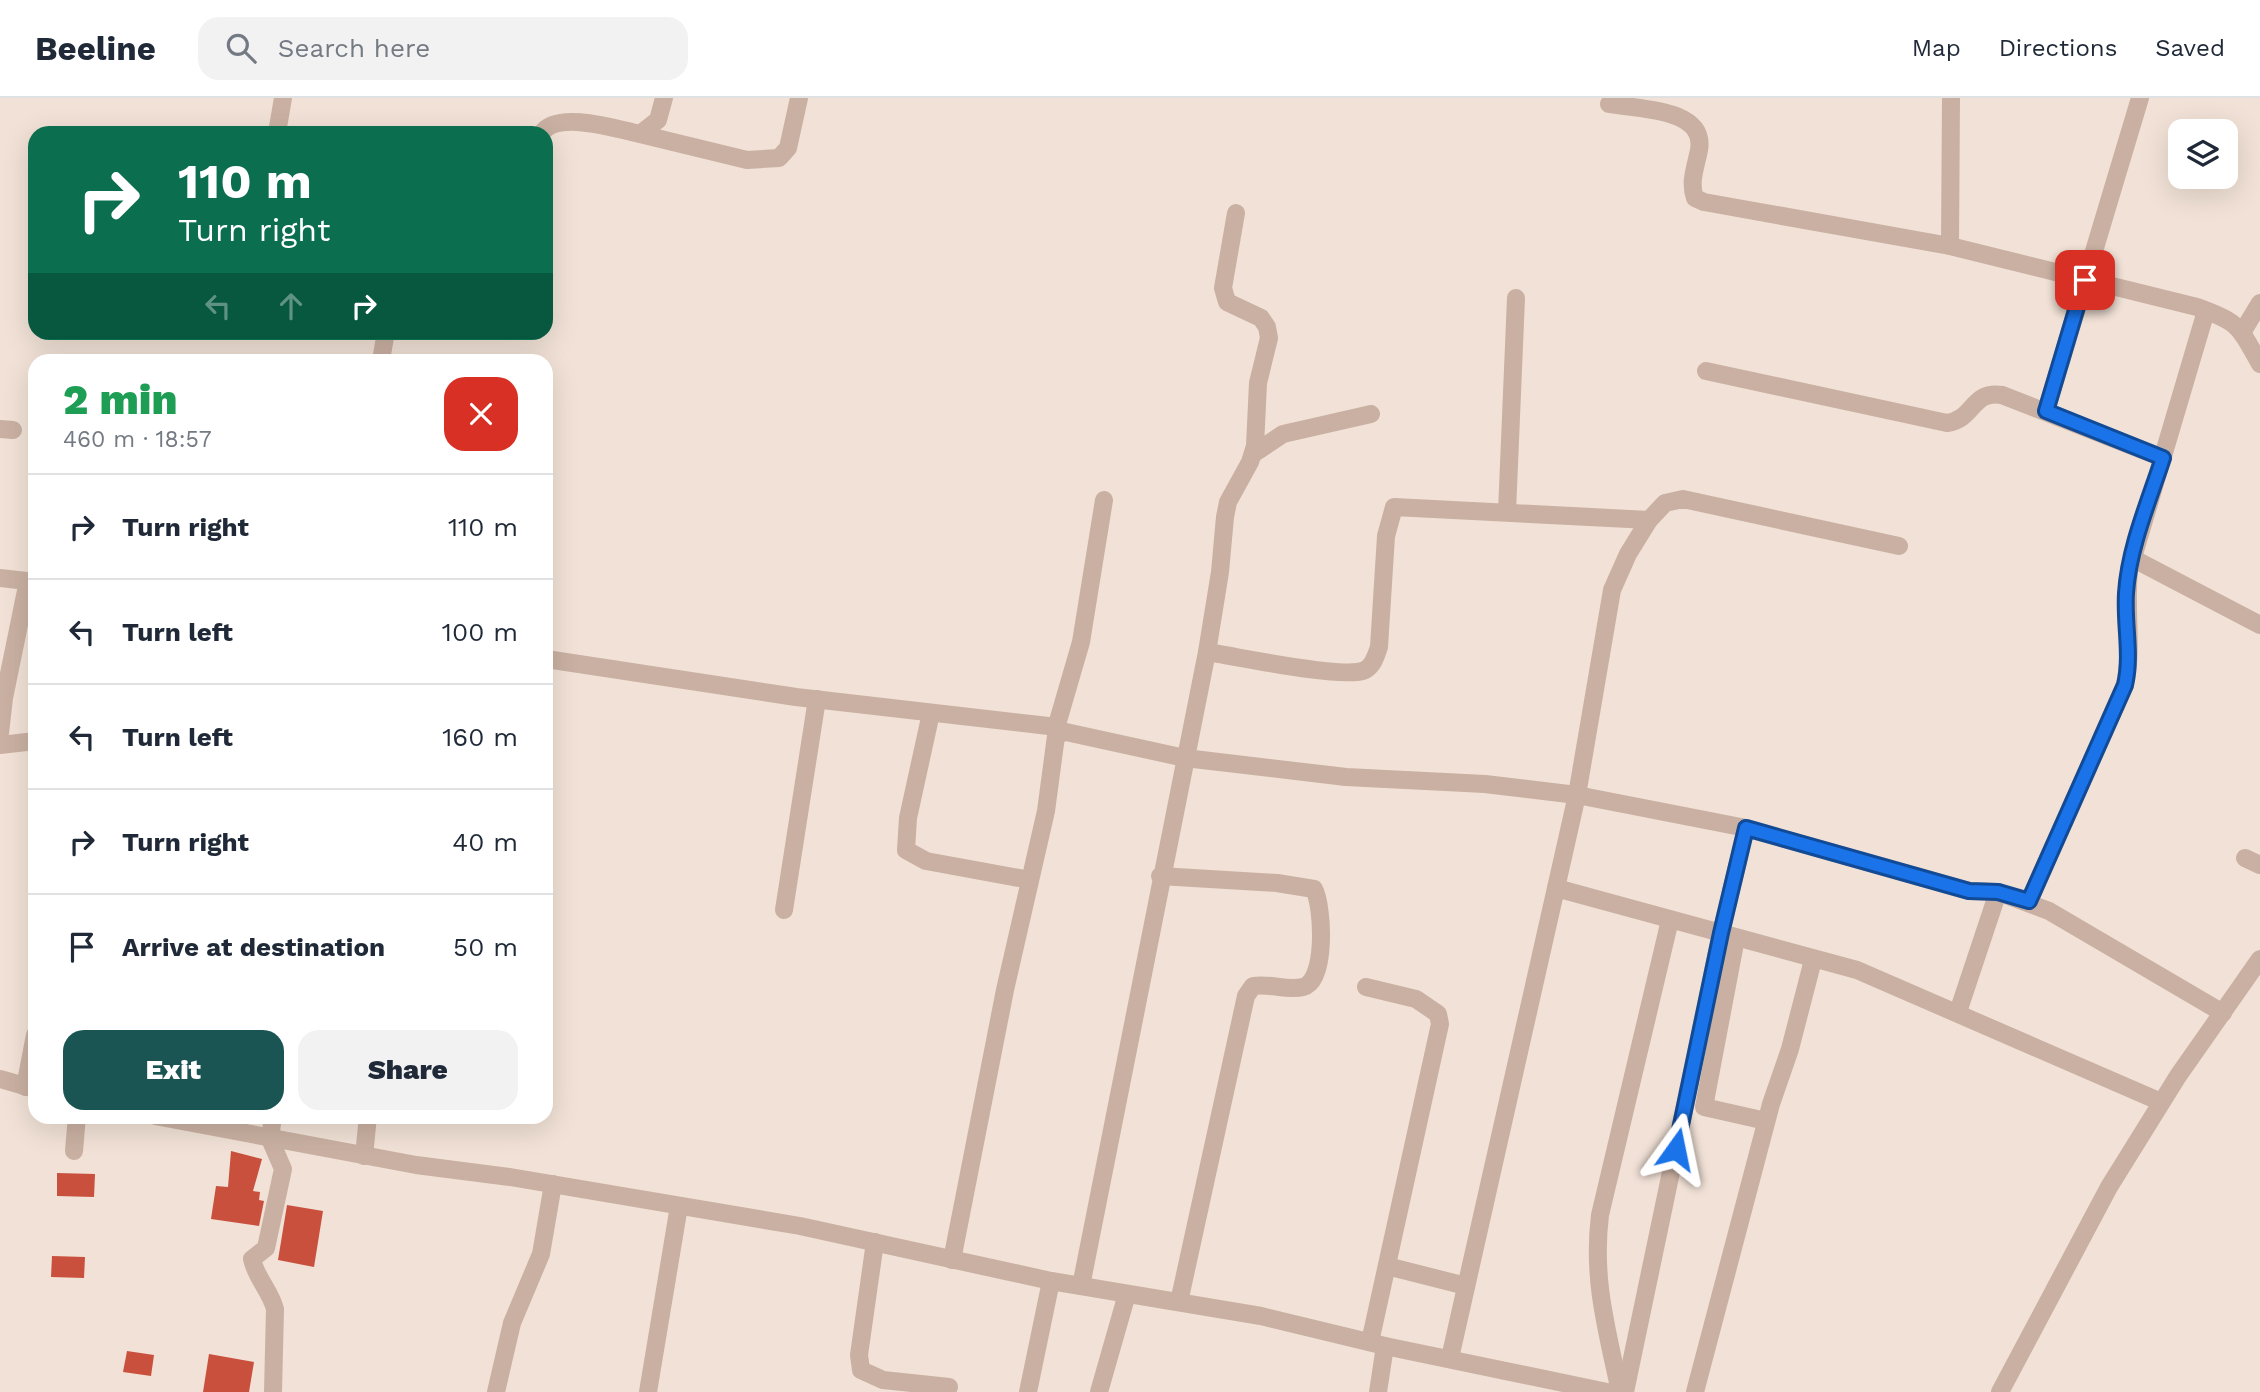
<!DOCTYPE html>
<meta charset="utf-8">
<style>
:root{--surface:#fff;--page:#f2f2f3;--text:#1f2937;--muted:#747a83;--line:#e0e1e3;--accent:#1a5553}
body{margin:0;font-family:"Work Sans",sans-serif;background:var(--page);color:var(--text);height:100vh;display:flex;flex-direction:column;font-size:26px;white-space:nowrap}
*{box-sizing:border-box;margin:0}
p{font-size:23px;color:var(--muted)}
.icon{flex:none;width:38px;height:38px;fill:none;stroke:currentColor;stroke-width:2;stroke-linecap:round;stroke-linejoin:round}
.map{position:relative;flex:1;overflow:hidden}
.panel{position:absolute;left:28px;top:256px;width:525px;height:770px;display:flex;flex-direction:column;background:var(--surface);border-radius:21px;box-shadow:0 7px 28px #0002}
.panel>*{flex:none}
.top-card{position:absolute;left:28px;top:28px;width:525px;height:214px;border-radius:21px;box-shadow:0 7px 28px #0002;background:#0b6e4f;color:#fff;overflow:hidden}
.fabs{position:absolute;left:2168px;top:21px;display:grid;gap:14px}
.fabs a{display:grid;place-items:center;width:70px;height:70px;border-radius:14px;background:var(--surface);box-shadow:0 7px 28px #0002;font-size:35px}
.pin{position:absolute;display:grid;place-items:center;width:60px;height:60px;color:#fff;margin:-30px;border-radius:14px;box-shadow:0 4px 10px #0006}
.me{position:absolute;width:77px;margin:-38px;rotate:12deg;stroke-linejoin:round;filter:drop-shadow(0 0 5px #0008)}
.turn{display:flex;align-items:center;gap:24px;height:147px;padding:0 35px;font-size:32px}
.turn .icon{width:91px;height:91px;stroke-width:2.5}
.turn b{display:block;font-size:49px;line-height:60px}
.lanes{display:flex;align-items:center;height:66px;padding:0 35px;background:#0003;justify-content:center;gap:35px;direction:ltr}
.lanes .off{opacity:.35}
.round{display:grid;place-items:center;flex:none;width:74px;height:74px;border-radius:21px;background:var(--page)}
.summary{display:flex;align-items:center;justify-content:space-between;height:119px;padding:0 35px}
h1{font-size:42px;font-weight:800;line-height:52px;color:#1e9e55}
.action{display:flex;gap:14px;margin-top:auto;padding:14px 35px}
.action a{flex:1;height:80px;border-radius:21px;background:var(--accent);color:#fff;font-size:28px;font-weight:800;line-height:80px;text-align:center}
.action a+a{background:var(--page);color:var(--text)}
ul{padding:0;list-style:none}
li{display:flex;align-items:center;gap:21px;height:105px;padding:0 35px;border-top:2px solid var(--line)}
li div{flex:1}
li b{display:block;font-size:26px}
li em{font-style:normal}
header{display:flex;align-items:center;gap:42px;box-sizing:border-box;height:98px;padding:0 35px;background:var(--surface);border-bottom:2px solid var(--line)}
header strong{font-size:33px}
nav{display:flex;gap:38px;margin-inline-start:auto;font-size:24px}
.search{width:490px;height:63px;background:var(--page);display:flex;align-items:center;gap:18px;box-sizing:border-box;padding:0 24px;border-radius:21px;color:var(--muted);font-size:26px}
.map>svg:first-child{display:block}
.building{fill:#c9503c}
.lines{fill:none;stroke-linecap:round;stroke-linejoin:round}
.minor{stroke:#c9b0a2;stroke-width:18}
.tertiary{stroke:#c9b0a2;stroke-width:18}
.route-casing{stroke:#114b97;stroke-width:18}
.route{stroke:#1a73e8;stroke-width:12}
</style>
<header>
<strong>Beeline</strong>
<div class="search"><svg class="icon" aria-label="search" viewBox="0 0 24 24"><circle cx="10" cy="10" r="6"/><path d="M15 15l6 6"/></svg>Search here</div>
<nav><a>Map</a><a>Directions</a><a>Saved</a></nav>
</header>
<div class="map">
<svg width="2260" height="1294" viewBox="0 0 2260 1294">
<rect width="100%" height="100%" fill="#f1e1d6"/>
<g class="building">
<path d="M231,1053l31,8 -9,32 7,1 -1,8 5,1 -5,25 -48,-7 5,-33 12,1z"/>
<path d="M57,1075l38,1 -1,23 -37,-1z"/>
<path d="M287,1107l36,6 -9,56 -36,-7z"/>
<path d="M52,1158l33,1 -1,21 -33,-1z"/>
<path d="M127,1253l27,4 -3,21 -28,-4z"/>
<path d="M209,1256l45,8 -5,30h-46z"/>
</g>
<g class="lines">
<g class="minor">
<path d="M1609,6c29,5 97,4 90,46 -3,16 -10,32 -4,48l9,4 246,44 247,61c43,16 41,18 63,57"/>
<path d="M277,35l6,-35"/>
<path d="M542,35c15,-23 75,-4 98,1l18,-14 6,-22"/>
<path d="M640,36l107,26 32,-2 9,-10 11,-50"/>
<path d="M1950,148l1,-148"/>
<path d="M2243,233l17,-28"/>
<path d="M381,262l5,-28"/>
<path d="M1706,273l241,52c28,-4 24,-33 55,-28l161,63"/>
<path d="M2046,313l94,-313"/>
<path d="M0,331l13,1"/>
<path d="M1253,356l30,-20 88,-20"/>
<path d="M1507,414l9,-214"/>
<path d="M2132,460l128,67"/>
<path d="M0,480l35,4"/>
<path d="M1207,554c28,4 137,28 158,18 8,-4 11,-14 14,-23l7,-111 8,-29 255,13"/>
<path d="M546,561l250,38 261,30"/>
<path d="M931,615l-23,105 -2,32 20,11 104,19"/>
<path d="M0,635l4,-35 24,-117"/>
<path d="M1056,637l10,-3 119,26 161,19 139,7 92,11 169,33 223,63 29,1 51,19 174,102"/>
<path d="M0,647l35,-4"/>
<path d="M2245,760l15,7"/>
<path d="M1160,778l117,7 37,6c9,17 13,92 -11,98 -16,4 -33,-4 -50,-1l-7,10 -67,306"/>
<path d="M1556,790l301,82 304,132"/>
<path d="M2029,803l96,-216c8,-38 0,-76 4,-114l77,-260"/>
<path d="M784,812l33,-211"/>
<path d="M1736,840l-32,169 62,14"/>
<path d="M1366,889l50,12 22,15 2,10 -70,318"/>
<path d="M1958,914l40,-120"/>
<path d="M25,989l10,-52"/>
<path d="M74,1053l3,-35"/>
<path d="M364,1058l4,-40"/>
<path d="M875,1144l-16,113 2,15 22,10 66,7"/>
<path d="M952,1162l53,-270 41,-179 12,-90 23,-79 23,-142"/>
<path d="M1387,1168l79,20"/>
<path d="M1081,1188l126,-634 13,-80 5,-55 3,-15 22,-40 5,-16 3,-63 11,-45 -2,-11 -6,-9 -34,-16 -4,-14 13,-75"/>
<path d="M1450,1260l127,-563 35,-205 16,-36 21,-34 16,-17 18,-4 216,47"/>
<path d="M273,1294l2,-83c-5,-19 -19,-31 -23,-50l14,-11 17,-79 -13,-30 3,-23"/>
<path d="M496,1294l16,-69 29,-69 12,-70"/>
<path d="M648,1294l31,-186"/>
<path d="M1028,1294l23,-111"/>
<path d="M1099,1294l28,-98"/>
<path d="M1378,1294l7,-46"/>
<path d="M1620,1294c-13,-63 -28,-112 -20,-177l70,-295"/>
<path d="M1625,1294l96,-459 25,-105"/>
<path d="M1695,1294l76,-288 19,-55 23,-89"/>
<path d="M2000,1294l109,-205 69,-111 82,-117"/>
</g>
<g class="tertiary">
<path d="M0,981l35,10"/>
<path d="M155,1018l261,49 94,12 290,49 251,55 210,35 124,30 222,46"/>
</g>
</g>
<g class="lines">
<defs>
<path id="route" d="M1676,1051l45,-216 25,-105 223,63 29,1 31,9 96,-216c7,-31 -1,-60 1,-92 3,-46 23,-92 37,-135l-117,-47 39,-131"/>
</defs>
<use href="#route" class="route-casing"/>
<use href="#route" class="route"/>
</g>
</svg>
<div class="fabs">
<a><svg class="icon" aria-label="layers" viewBox="0 0 24 24"><path d="M12 4l9 5-9 5-9-5zM3 14l9 5 9-5"/></svg></a>
</div>
<div class="pin" style="left:2085px;top:182px;background:#d93025"><svg class="icon" aria-label="arrive" viewBox="0 0 24 24"><path d="M6 21V4h12l-3 4 3 4H6"/></svg></div>
<svg class="me" style="left:1676px;top:1051px" viewBox="-20 -20 40 40"><path d="M0-17L14 15 0 8-14 15z" fill="#1a73e8" stroke="#fff" stroke-width="4"/></svg>
<div class="top-card">
<div class="turn"><svg class="icon" aria-label="right" viewBox="0 0 24 24"><path d="M7 20v-9h11M14 6l5 5-5 5"/></svg><div><b>110 m</b>Turn right</div></div>
<div class="lanes"><svg class="icon off" aria-label="left" viewBox="0 0 24 24"><path d="M17 20v-9H6M10 6l-5 5 5 5"/></svg><svg class="icon off" aria-label="ahead" viewBox="0 0 24 24"><path d="M12 20V5M6 11l6-6 6 6"/></svg><svg class="icon" aria-label="right" viewBox="0 0 24 24"><path d="M7 20v-9h11M14 6l5 5-5 5"/></svg></div>
</div>
<section class="panel">
<div class="summary"><div><h1>2 min</h1><p>460 m · 18:57</p></div><a class="round" style="background:#d93025;color:#fff"><svg class="icon" aria-label="close" viewBox="0 0 24 24"><path d="M6 6l12 12M18 6L6 18"/></svg></a></div>
<ul>
<li><svg class="icon" aria-label="right" viewBox="0 0 24 24"><path d="M7 20v-9h11M14 6l5 5-5 5"/></svg><div><b>Turn right</b></div><em>110 m</em></li>
<li><svg class="icon" aria-label="left" viewBox="0 0 24 24"><path d="M17 20v-9H6M10 6l-5 5 5 5"/></svg><div><b>Turn left</b></div><em>100 m</em></li>
<li><svg class="icon" aria-label="left" viewBox="0 0 24 24"><path d="M17 20v-9H6M10 6l-5 5 5 5"/></svg><div><b>Turn left</b></div><em>160 m</em></li>
<li><svg class="icon" aria-label="right" viewBox="0 0 24 24"><path d="M7 20v-9h11M14 6l5 5-5 5"/></svg><div><b>Turn right</b></div><em>40 m</em></li>
<li><svg class="icon" aria-label="arrive" viewBox="0 0 24 24"><path d="M6 21V4h12l-3 4 3 4H6"/></svg><div><b>Arrive at destination</b></div><em>50 m</em></li>
</ul>
<div class="action"><a>Exit</a><a>Share</a></div>
</section>
</div>
